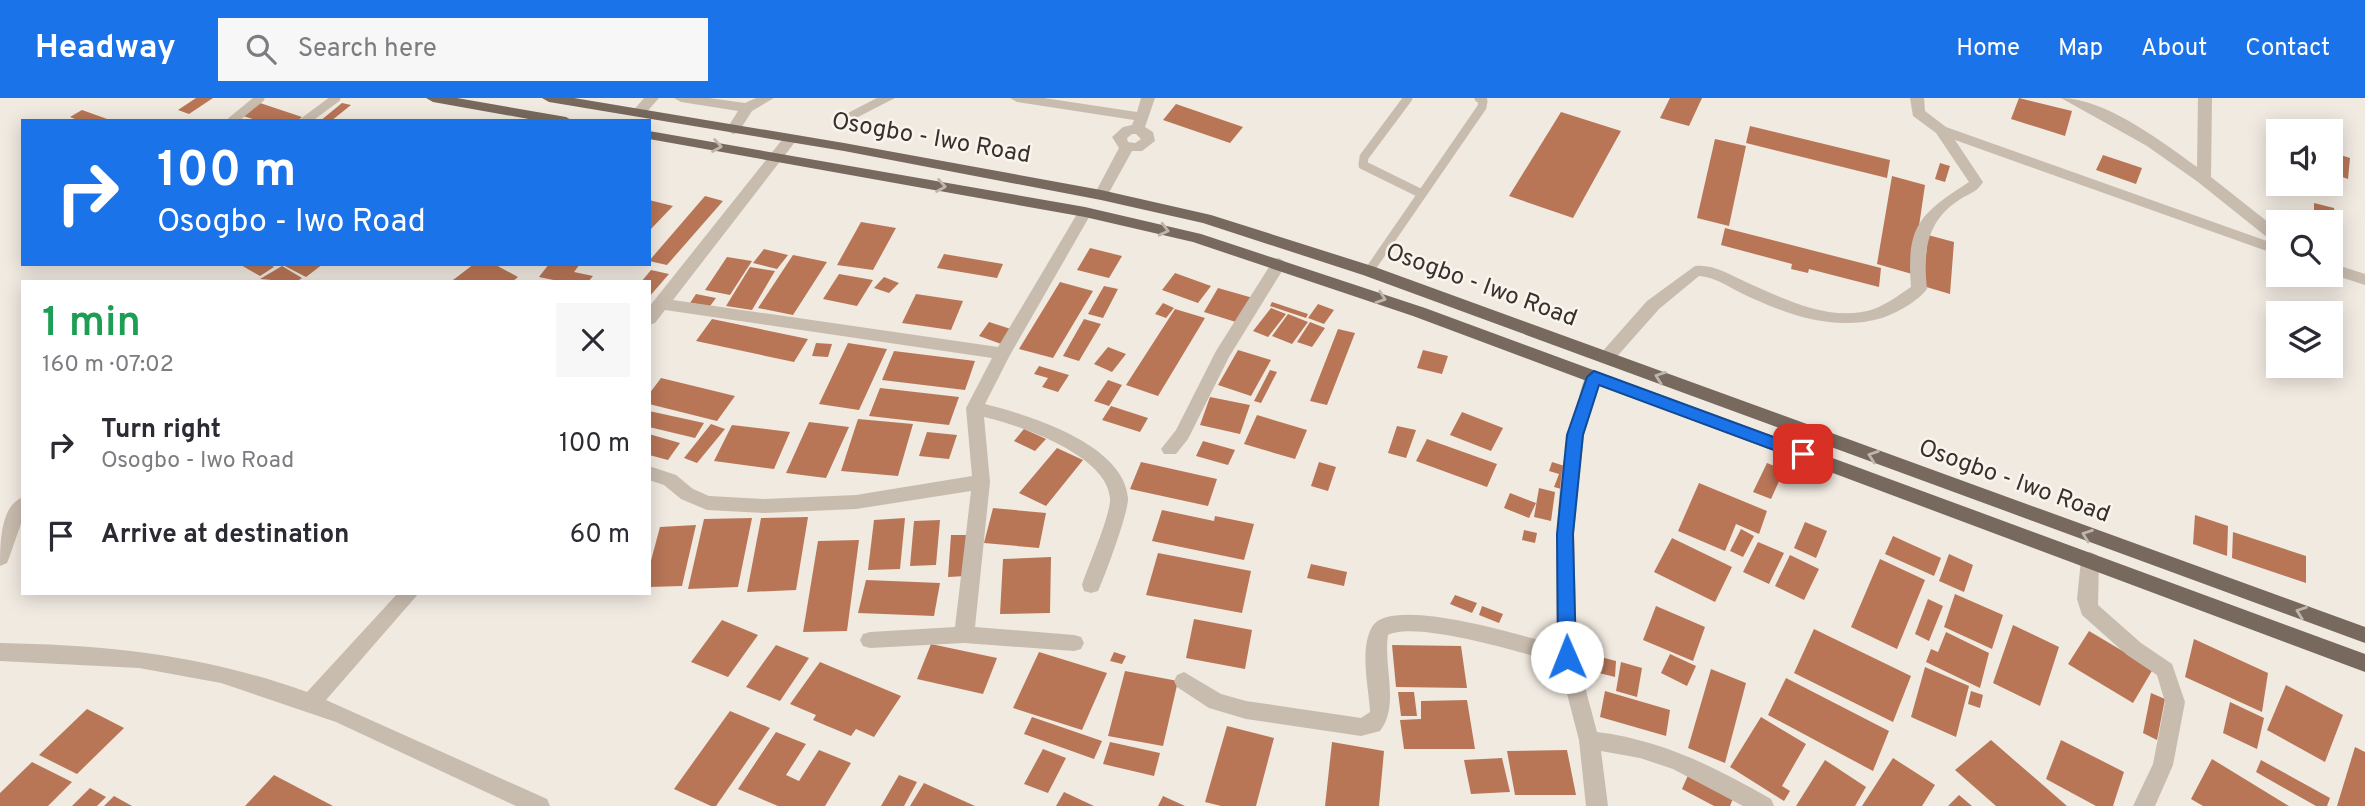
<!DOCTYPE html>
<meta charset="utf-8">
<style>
:root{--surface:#fff;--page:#f7f7f7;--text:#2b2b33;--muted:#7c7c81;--accent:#1a73e8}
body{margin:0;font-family:Overpass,sans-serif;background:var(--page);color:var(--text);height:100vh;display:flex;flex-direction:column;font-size:26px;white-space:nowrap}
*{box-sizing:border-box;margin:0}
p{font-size:23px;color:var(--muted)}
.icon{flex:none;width:38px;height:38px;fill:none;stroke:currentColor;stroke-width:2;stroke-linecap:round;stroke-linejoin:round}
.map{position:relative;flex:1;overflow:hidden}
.drawer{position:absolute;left:21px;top:182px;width:630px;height:315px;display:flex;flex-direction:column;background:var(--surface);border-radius:0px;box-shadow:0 4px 18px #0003}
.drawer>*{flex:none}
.top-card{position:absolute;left:21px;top:21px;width:630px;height:147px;border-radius:0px;box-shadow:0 4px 18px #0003;background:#1a73e8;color:#fff;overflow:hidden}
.fabs{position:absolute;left:2266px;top:21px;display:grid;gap:14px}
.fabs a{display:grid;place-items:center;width:77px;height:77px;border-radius:0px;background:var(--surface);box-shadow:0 4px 18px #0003;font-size:35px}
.pin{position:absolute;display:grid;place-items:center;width:60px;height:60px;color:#fff;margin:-30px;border-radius:14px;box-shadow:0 4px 10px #0006}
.me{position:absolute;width:77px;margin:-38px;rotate:359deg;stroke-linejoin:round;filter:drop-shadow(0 0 5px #0008)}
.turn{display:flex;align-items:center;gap:24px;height:147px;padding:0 21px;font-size:32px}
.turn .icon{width:91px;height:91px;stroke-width:2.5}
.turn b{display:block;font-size:49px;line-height:60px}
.round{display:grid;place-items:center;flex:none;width:74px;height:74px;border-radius:0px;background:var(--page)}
.overview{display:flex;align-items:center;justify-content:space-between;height:119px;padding:0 21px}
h1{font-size:42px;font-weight:600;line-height:52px;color:#1e9e55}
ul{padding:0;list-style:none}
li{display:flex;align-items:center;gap:21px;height:91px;padding:0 21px}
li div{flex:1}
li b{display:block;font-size:26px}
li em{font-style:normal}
header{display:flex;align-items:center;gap:42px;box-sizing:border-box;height:98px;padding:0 35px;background:var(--accent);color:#fff}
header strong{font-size:33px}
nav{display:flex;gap:38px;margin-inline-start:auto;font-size:24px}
.search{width:490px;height:63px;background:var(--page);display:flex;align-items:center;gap:18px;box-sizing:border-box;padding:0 24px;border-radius:0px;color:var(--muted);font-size:26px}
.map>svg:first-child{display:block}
.building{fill:#b87657}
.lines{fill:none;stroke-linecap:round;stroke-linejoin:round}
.lane{stroke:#c8bcae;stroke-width:9}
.street{fill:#c8bcae;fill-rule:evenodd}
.primary{fill:#77695e;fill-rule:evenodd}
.oneway{stroke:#beb5ad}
.route{fill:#1a73e8;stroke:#114b97;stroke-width:2}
.labels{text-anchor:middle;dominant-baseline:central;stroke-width:5;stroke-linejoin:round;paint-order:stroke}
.street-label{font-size:24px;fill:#37302b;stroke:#f9f4ed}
</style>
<header>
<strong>Headway</strong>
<div class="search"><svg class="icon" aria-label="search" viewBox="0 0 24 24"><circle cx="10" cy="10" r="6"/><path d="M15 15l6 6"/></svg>Search here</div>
<nav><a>Home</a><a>Map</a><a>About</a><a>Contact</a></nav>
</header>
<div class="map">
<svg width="2365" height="708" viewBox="0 0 2365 708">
<rect width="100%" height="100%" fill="#f1eae1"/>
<g class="building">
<path d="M196,0h17l-24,16 -11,-4z"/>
<path d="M1670,0h32l-13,28 -29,-8z"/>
<path d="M2019,0l53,13 -7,25 -54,-17z"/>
<path d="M257,4l45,15 -5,4h-38l-19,-6z"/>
<path d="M342,5l9,2 -20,16h-11z"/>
<path d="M1176,6l67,23 -13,16 -67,-23z"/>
<path d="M82,12l28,10v1h-30l-10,-4z"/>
<path d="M1561,14l60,19 -48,87 -64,-22z"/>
<path d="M1750,28l140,34 -3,18 -141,-35z"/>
<path d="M1715,41l31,7 -17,80 -32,-8z"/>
<path d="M2331,54l19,6 -2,21 -17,-6z"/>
<path d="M2103,57l39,13 -6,16 -40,-14z"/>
<path d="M1940,65l10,3 -5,16 -10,-3z"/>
<path d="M1892,78l33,9 -13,89 -35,-10z"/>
<path d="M705,98l18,5 -56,64 -18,-4z"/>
<path d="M649,102l24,6 -24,25z"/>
<path d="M2314,105l20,5 1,9 -21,-5z"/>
<path d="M861,124l35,6 -23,42 -36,-5z"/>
<path d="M1725,130l156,40 -2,19 -70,-18 -1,4 -17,-4 1,-5 -71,-19z"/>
<path d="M1928,137l26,7 -4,52 -27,-8z"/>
<path d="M1090,150l32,8 -13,22 -32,-8z"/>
<path d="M764,151l24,6 -11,14 -24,-6z"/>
<path d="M944,156l59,10 -6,14 -60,-10z"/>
<path d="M793,157l34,7 -34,53 -35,-7z"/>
<path d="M727,159l25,4 -22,34 -25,-5z"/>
<path d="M239,166h30l5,3 -14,9z"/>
<path d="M281,166h42l-17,13z"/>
<path d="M474,166h20l24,13 -6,5 -59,-2z"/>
<path d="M549,166h31l-6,8 19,4 -5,6h-25l-24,-5z"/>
<path d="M282,168l20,12 -6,4 -36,-3z"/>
<path d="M750,169l25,4 -23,39 -26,-4z"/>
<path d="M651,172l18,4 -20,23v-15h-8z"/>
<path d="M1175,175l36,13 -13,17 -36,-13z"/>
<path d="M839,176l34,6 -16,26 -34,-7z"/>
<path d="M884,179l15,6 -10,10 -15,-5z"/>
<path d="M1060,184l33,9 -40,67 -34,-9z"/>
<path d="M1104,188l14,3 -15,29 -15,-4z"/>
<path d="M1218,190l35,10 -14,25 -35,-11z"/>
<path d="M696,196l20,4 -6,8 -20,-3z"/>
<path d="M916,196l47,7 -12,29 -49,-7z"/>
<path d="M1272,204l36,12 -2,4 -36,-12z"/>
<path d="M1163,205l11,5 -8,10 -11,-4z"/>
<path d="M1318,206l16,6 -10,14 -16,-6z"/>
<path d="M1271,210l15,6 -18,23 -15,-6z"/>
<path d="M1175,211l30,9 -47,78 -32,-11z"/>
<path d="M1288,216l20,8 -16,22 -20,-8z"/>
<path d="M712,221l96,20 -14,23 -98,-21z"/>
<path d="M1084,221l17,5 -22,37 -16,-5z"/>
<path d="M989,224l25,8 -10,15 -25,-9z"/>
<path d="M1310,224l15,6 -13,19 -15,-5z"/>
<path d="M1338,231l17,4 -28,72 -17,-4z"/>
<path d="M816,245l16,1 -4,13 -16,-1z"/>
<path d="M848,245l39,6 -28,61 -40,-6z"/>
<path d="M1108,249l18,7 -14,18 -18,-8z"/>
<path d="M1238,252l33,10 -20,36 -33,-11z"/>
<path d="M1423,252l25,6 -6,18 -25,-6z"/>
<path d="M894,253l81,10 -10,29 -83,-10z"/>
<path d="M1039,268l30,9 -11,17 -16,-5 6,-9 -14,-4z"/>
<path d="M1270,272l7,2 -16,31 -7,-2z"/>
<path d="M661,280l74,18 -18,25 -68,-17v-10z"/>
<path d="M1108,282l14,5 -13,21 -15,-5z"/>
<path d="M880,290l79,9 -10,28 -80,-9z"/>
<path d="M1210,299l40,8 -10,29 -40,-9z"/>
<path d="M1111,308l37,12 -8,14 -38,-12z"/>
<path d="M649,313l55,12 -9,15 -46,-11z"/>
<path d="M1462,314l41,16 -12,23 -41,-16z"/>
<path d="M1257,317l50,15 -12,29 -51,-15z"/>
<path d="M858,321l55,5 -15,52 -57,-5z"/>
<path d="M809,324l40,5 -23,51 -40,-5z"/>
<path d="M711,326l14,5 -28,34 -13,-5z"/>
<path d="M732,327l58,7 -16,37 -60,-8z"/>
<path d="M1397,328l19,4 -10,28 -18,-5z"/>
<path d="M1024,331l22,10 -11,12 -21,-10z"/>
<path d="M927,334l30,3 -8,24 -30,-3z"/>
<path d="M649,336l31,9 -12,17 -19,-5z"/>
<path d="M1427,341l70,25 -10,23 -71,-26z"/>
<path d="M1203,343l32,9 -7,15 -32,-9z"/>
<path d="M1057,350l26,12 -37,46 -27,-13z"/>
<path d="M1141,364l76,17 -9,27 -78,-17z"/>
<path d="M1319,364l17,5 -8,24 -17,-5z"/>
<path d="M1552,364l19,6 -6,22 -11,-3 5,-13 -10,-3z"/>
<path d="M1767,365l17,7 -13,29 -18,-7z"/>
<path d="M1699,385l68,28 -8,23 -23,-10 -11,27 -47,-20z"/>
<path d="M1539,390l16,4 -4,29 -17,-4z"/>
<path d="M1510,395l26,10 -7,15 -25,-10z"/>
<path d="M993,410l53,5 -7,35 -55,-5z"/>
<path d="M1162,412l52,11 1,-5 39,8 -10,36 -92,-19z"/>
<path d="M2195,417l33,11 -1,30 -34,-12z"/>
<path d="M808,419l-12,73 -49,2 14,-74z"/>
<path d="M752,420l-14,69 -50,2 16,-70z"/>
<path d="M905,420l-5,51 -32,1 6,-50z"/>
<path d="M940,422l-4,45 -26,1 4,-45z"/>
<path d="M1805,424l22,9 -11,27 -22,-10z"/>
<path d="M696,427l-14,61 -33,1v-19l11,-41z"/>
<path d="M1741,431l13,7 -11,21 -13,-6z"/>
<path d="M1524,432l13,3 -2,10 -13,-3z"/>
<path d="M2233,434l73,24v27l-74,-25z"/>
<path d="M951,437h18l-3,41 -18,1z"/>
<path d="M1893,438l48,22 -7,18 -49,-22z"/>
<path d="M1672,440l60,29 -17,35 -61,-30z"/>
<path d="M859,442l-12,91 -44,1 15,-91z"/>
<path d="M1758,444l26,11 -15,31 -26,-12z"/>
<path d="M1158,455l93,18 -9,42 -96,-18z"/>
<path d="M1949,456l24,11 -9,27 -25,-11z"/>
<path d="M1790,457l29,14 -15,31 -29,-14z"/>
<path d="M1051,459l-1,56 -50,1 3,-55z"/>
<path d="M1880,461l45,21 -28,69 -46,-22z"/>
<path d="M1311,466l36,8 -3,14 -37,-8z"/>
<path d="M866,482l74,3 -6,33 -76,-3z"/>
<path d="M1955,496l48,21 -11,34 -48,-22z"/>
<path d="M1455,497l22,8 -5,10 -22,-9z"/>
<path d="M1928,501l15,7 -14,35 -14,-7z"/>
<path d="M1482,508l21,8 -4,9 -20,-8z"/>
<path d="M1656,508l49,21 -12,34 -50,-21z"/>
<path d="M1194,521l58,11 -7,39 -59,-11z"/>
<path d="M722,522l36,15 -30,42 -37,-15z"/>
<path d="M2013,527l46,22 -19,59 -47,-23z"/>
<path d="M1814,531l97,47 -18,46 -99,-49z"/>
<path d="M2089,533l64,38 -20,34 -65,-39z"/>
<path d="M1946,534l43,21 -9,35 -54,-26 5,-13 7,3z"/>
<path d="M2194,541l74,34 -6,39 -77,-35z"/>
<path d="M931,546l66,14 -14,36 -66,-15z"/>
<path d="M776,547l33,13 -29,43 -34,-14z"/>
<path d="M1392,547l69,1 6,42 -71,-1z"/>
<path d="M1039,554l68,21 -25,57 -69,-22z"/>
<path d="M1114,554l12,4 -4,8 -12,-3z"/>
<path d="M1589,556l27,7 -1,16 -28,-7z"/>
<path d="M1670,556l26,12 -9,20 -26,-13z"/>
<path d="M820,564l81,34 -27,41 -18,-8 -5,7 -38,-16 3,-5 -26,-11z"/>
<path d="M1621,564l21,6 -5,29 -21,-6z"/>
<path d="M1925,569l44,19 -13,51 -45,-20z"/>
<path d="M1711,571l35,14 -21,80 -37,-15z"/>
<path d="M1125,573l53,10 -15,65 -55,-10z"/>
<path d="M1786,580l103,53 -16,40 -105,-56z"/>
<path d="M2286,587l57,30 -18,47 -58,-32z"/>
<path d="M1605,593l65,19 -4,26 -66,-19z"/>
<path d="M1971,593l12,4 -3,13 -12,-4z"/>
<path d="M1398,594h16l3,24h-16z"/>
<path d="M2151,595l14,6 -8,41 -14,-7z"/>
<path d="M1467,602l8,49h-71l-4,-29 21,-1v-18z"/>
<path d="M2230,604l34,16 -7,31 -34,-16z"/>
<path d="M87,611l37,19 -47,46 -38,-19z"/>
<path d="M730,613l40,17 -54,78h-5l-37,-17z"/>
<path d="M1032,619l70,24 -8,18 -70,-25z"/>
<path d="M1761,619l45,27 -24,42 8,5 -6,10 -54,-34z"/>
<path d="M1227,628l47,12 -18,68h-35l-16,-4z"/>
<path d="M776,634l30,12 -20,31 13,6 20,-31 32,13 -26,43h-47l-40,-17z"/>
<path d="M1991,642l76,66h-71l-41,-36z"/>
<path d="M2061,642l63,32 -11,34h-17l-50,-27z"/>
<path d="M1110,644l50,11 -6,23 -51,-12z"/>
<path d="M1332,644l52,9 -5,55h-54z"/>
<path d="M2355,649l10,5v54h-28z"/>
<path d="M1043,651l23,9 -18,35 -24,-9z"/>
<path d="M1567,652l9,45h-61l-8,-44z"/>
<path d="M1502,660l8,34 -39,2 -7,-34z"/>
<path d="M1893,660l42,27 -13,21h-60z"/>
<path d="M2212,661l77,47h-86l-12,-7z"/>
<path d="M1825,662l41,27 -11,19h-59z"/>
<path d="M2261,662l69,38 -3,8h-11l-60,-34z"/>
<path d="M32,664l40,20 -24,24h-48v-13z"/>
<path d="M1689,675l45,23 -4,10h-16l-32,-17z"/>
<path d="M274,677l59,31h-88z"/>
<path d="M899,677l18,7 -13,24h-23z"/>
<path d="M924,685l51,23h-65z"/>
<path d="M90,690l16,9 -9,9h-25z"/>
<path d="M1064,694l30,14h-38z"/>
<path d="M1959,697l13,11h-24z"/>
<path d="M114,698l18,10h-28z"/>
<path d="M1163,698l22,10h-27z"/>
</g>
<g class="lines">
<g class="lane">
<path d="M1408,0l-44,59 -1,8 57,28"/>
<path d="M232,23l28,-23"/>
<path d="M305,23l31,-23"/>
<path d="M1369,173l113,-164 1,-6 -4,-3"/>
</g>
<g class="street">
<path d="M644,0h15l-15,17h-10l-2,-3z"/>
<path d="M674,0h35l36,5 11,-5h18l-22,13 -14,22 -5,1 -7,-4 12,-19 -57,-9z"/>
<path d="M877,0h18l-37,19 -5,1 -7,-4z"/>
<path d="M1010,0h34l93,14 4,-14h14l-10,29 8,5 2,9 -13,10h-10l-26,47h-10l-2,-3 25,-47 -7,-11 11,-10 9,-2 2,-5 -117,-18zM1132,36h4l5,5 -6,4 -7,-1 -1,-4z"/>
<path d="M1910,0h14l1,13 21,16 332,118v10l-323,-115 28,42c-5,9 -12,11 -21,16 -36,22 -39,53 -35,91 -9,12 -30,24 -45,29 -48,14 -94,-3 -139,-24 -14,-7 -28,-17 -44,-18l-40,33 -46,52h-12l-2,-4 2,-4 46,-52 48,-35c18,-2 34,8 51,16 38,17 85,41 128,27 13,-5 25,-14 37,-22 -5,-62 9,-73 58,-105l-33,-49 -23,-17z"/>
<path d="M2061,0c44,0 100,43 136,69l1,-69h14l-1,79 67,53v13l-5,-1 -75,-60 -51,-36z"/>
<path d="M790,37l5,1v6l-122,158 325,47 82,-138h10l2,3 -82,143 -25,49c43,11 139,40 143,94 1,13 -23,78 -30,93l-7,2 -7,-2 -2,-6c6,-19 29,-70 28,-87 -3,-43 -91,-73 -126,-81l6,65 -15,145 99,8 7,2 3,6 -3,6 -7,2 -110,-8 -94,5 -7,-2 -3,-6 3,-6 7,-2 85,-5 16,-136 -115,18 -92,4 -57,-3 -26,-11 -17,-14 -15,-5v-14l27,9 17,14 16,7 55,3 92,-4 116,-19 -6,-68 26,-50 -327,-48 -10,13 -6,2v-18l136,-171z"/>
<path d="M1279,160l8,5 -58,94 -41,82 -12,15h-12l-3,-5 15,-19 40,-79 58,-92z"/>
<path d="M2331,165l34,11v11l-34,-11z"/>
<path d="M1594,273l8,6 -18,58 -10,99 3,123 20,75c65,8 118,35 174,67l3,7h-31l-70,-37 -33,-11 -39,-7 7,55h-22l-7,-66 -20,-77c-33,-9 -143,-43 -171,-28 -5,31 12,70 -8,96l-19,5 -115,-17 -37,-11 -32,-21 -3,-6 3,-6 7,-3 37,22 25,7 115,17 9,-6c-1,-24 -11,-62 2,-85 18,-33 154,10 185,18 -1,-83 -5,-168 22,-248 3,-10 4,-23 15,-26z"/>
<path d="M23,399v21l-14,40 -2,5 -7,3c0,-22 0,-60 23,-69z"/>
<path d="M2090,454l7,3 2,5 -1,45 43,38 31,21 13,38 -12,63 -18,41h-22l20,-42 12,-62 -8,-27 -30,-20 -45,-40 -5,-16 4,-39 2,-5z"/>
<path d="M398,495h21l-93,107 221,99 3,7h-34l-180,-84 -115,-39 -82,-15 -139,-7v-18c109,2 204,12 307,49z"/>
</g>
<g class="primary">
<path d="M426,0h31l109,19 7,4h-33l-107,-19z"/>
<path d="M542,0h32l270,45 257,47 110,25 164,52 990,360v16l-1002,-368 -160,-52 -102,-23 -257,-49 -295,-49z"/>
<path d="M649,33l436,76 116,27 224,74 940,346v18l-952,-356 -220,-74 -108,-25 -436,-78z"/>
</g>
</g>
<defs><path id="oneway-chevron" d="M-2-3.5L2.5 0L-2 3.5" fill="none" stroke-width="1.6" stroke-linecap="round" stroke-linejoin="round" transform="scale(1.75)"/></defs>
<g class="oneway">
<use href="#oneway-chevron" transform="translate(717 48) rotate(10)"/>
<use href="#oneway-chevron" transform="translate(941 88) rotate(10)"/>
<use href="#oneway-chevron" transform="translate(1164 132) rotate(14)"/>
<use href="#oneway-chevron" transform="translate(1381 200) rotate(19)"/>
<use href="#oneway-chevron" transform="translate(1660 279) rotate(-160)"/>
<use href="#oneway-chevron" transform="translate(1873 358) rotate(-160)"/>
<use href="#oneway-chevron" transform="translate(2087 437) rotate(-160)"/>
<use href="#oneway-chevron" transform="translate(2301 514) rotate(-160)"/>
</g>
<path class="route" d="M1594,273l215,79 2,4 -8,6 -5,-1 -199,-74 -16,50 -10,99 3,123 -9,7 -9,-7 -1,-123 10,-99 20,-58z"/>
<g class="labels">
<g class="street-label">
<text transform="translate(931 41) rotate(10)">Osogbo - Iwo Road</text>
<text transform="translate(1481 188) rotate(20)">Osogbo - Iwo Road</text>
<text transform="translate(2014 384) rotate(20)">Osogbo - Iwo Road</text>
</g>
</g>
</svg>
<div class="fabs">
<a><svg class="icon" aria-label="sound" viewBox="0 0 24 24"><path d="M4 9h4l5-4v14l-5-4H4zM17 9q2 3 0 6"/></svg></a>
<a><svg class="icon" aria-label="search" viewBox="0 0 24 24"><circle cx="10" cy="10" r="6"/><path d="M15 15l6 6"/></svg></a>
<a><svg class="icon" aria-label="layers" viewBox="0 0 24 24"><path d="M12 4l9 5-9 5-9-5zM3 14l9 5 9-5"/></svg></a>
</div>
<div class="pin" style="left:1803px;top:356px;background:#d93025"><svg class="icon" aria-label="arrive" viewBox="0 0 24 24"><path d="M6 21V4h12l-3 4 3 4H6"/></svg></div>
<svg class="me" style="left:1567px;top:559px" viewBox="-20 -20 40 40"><circle r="19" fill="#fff"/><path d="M0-13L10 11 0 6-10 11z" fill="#1a73e8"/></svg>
<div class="top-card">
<div class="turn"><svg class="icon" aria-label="right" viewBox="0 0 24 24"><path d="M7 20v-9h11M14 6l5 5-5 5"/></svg><div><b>100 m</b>Osogbo - Iwo Road</div></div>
</div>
<section class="drawer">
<div class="overview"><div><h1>1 min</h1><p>160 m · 07:02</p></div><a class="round"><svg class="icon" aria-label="close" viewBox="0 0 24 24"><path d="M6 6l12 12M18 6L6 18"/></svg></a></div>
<ul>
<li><svg class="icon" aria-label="right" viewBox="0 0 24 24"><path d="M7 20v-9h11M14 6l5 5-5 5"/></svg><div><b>Turn right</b><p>Osogbo - Iwo Road</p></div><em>100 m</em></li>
<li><svg class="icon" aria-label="arrive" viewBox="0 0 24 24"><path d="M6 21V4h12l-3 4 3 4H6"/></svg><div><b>Arrive at destination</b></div><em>60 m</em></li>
</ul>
</section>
</div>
